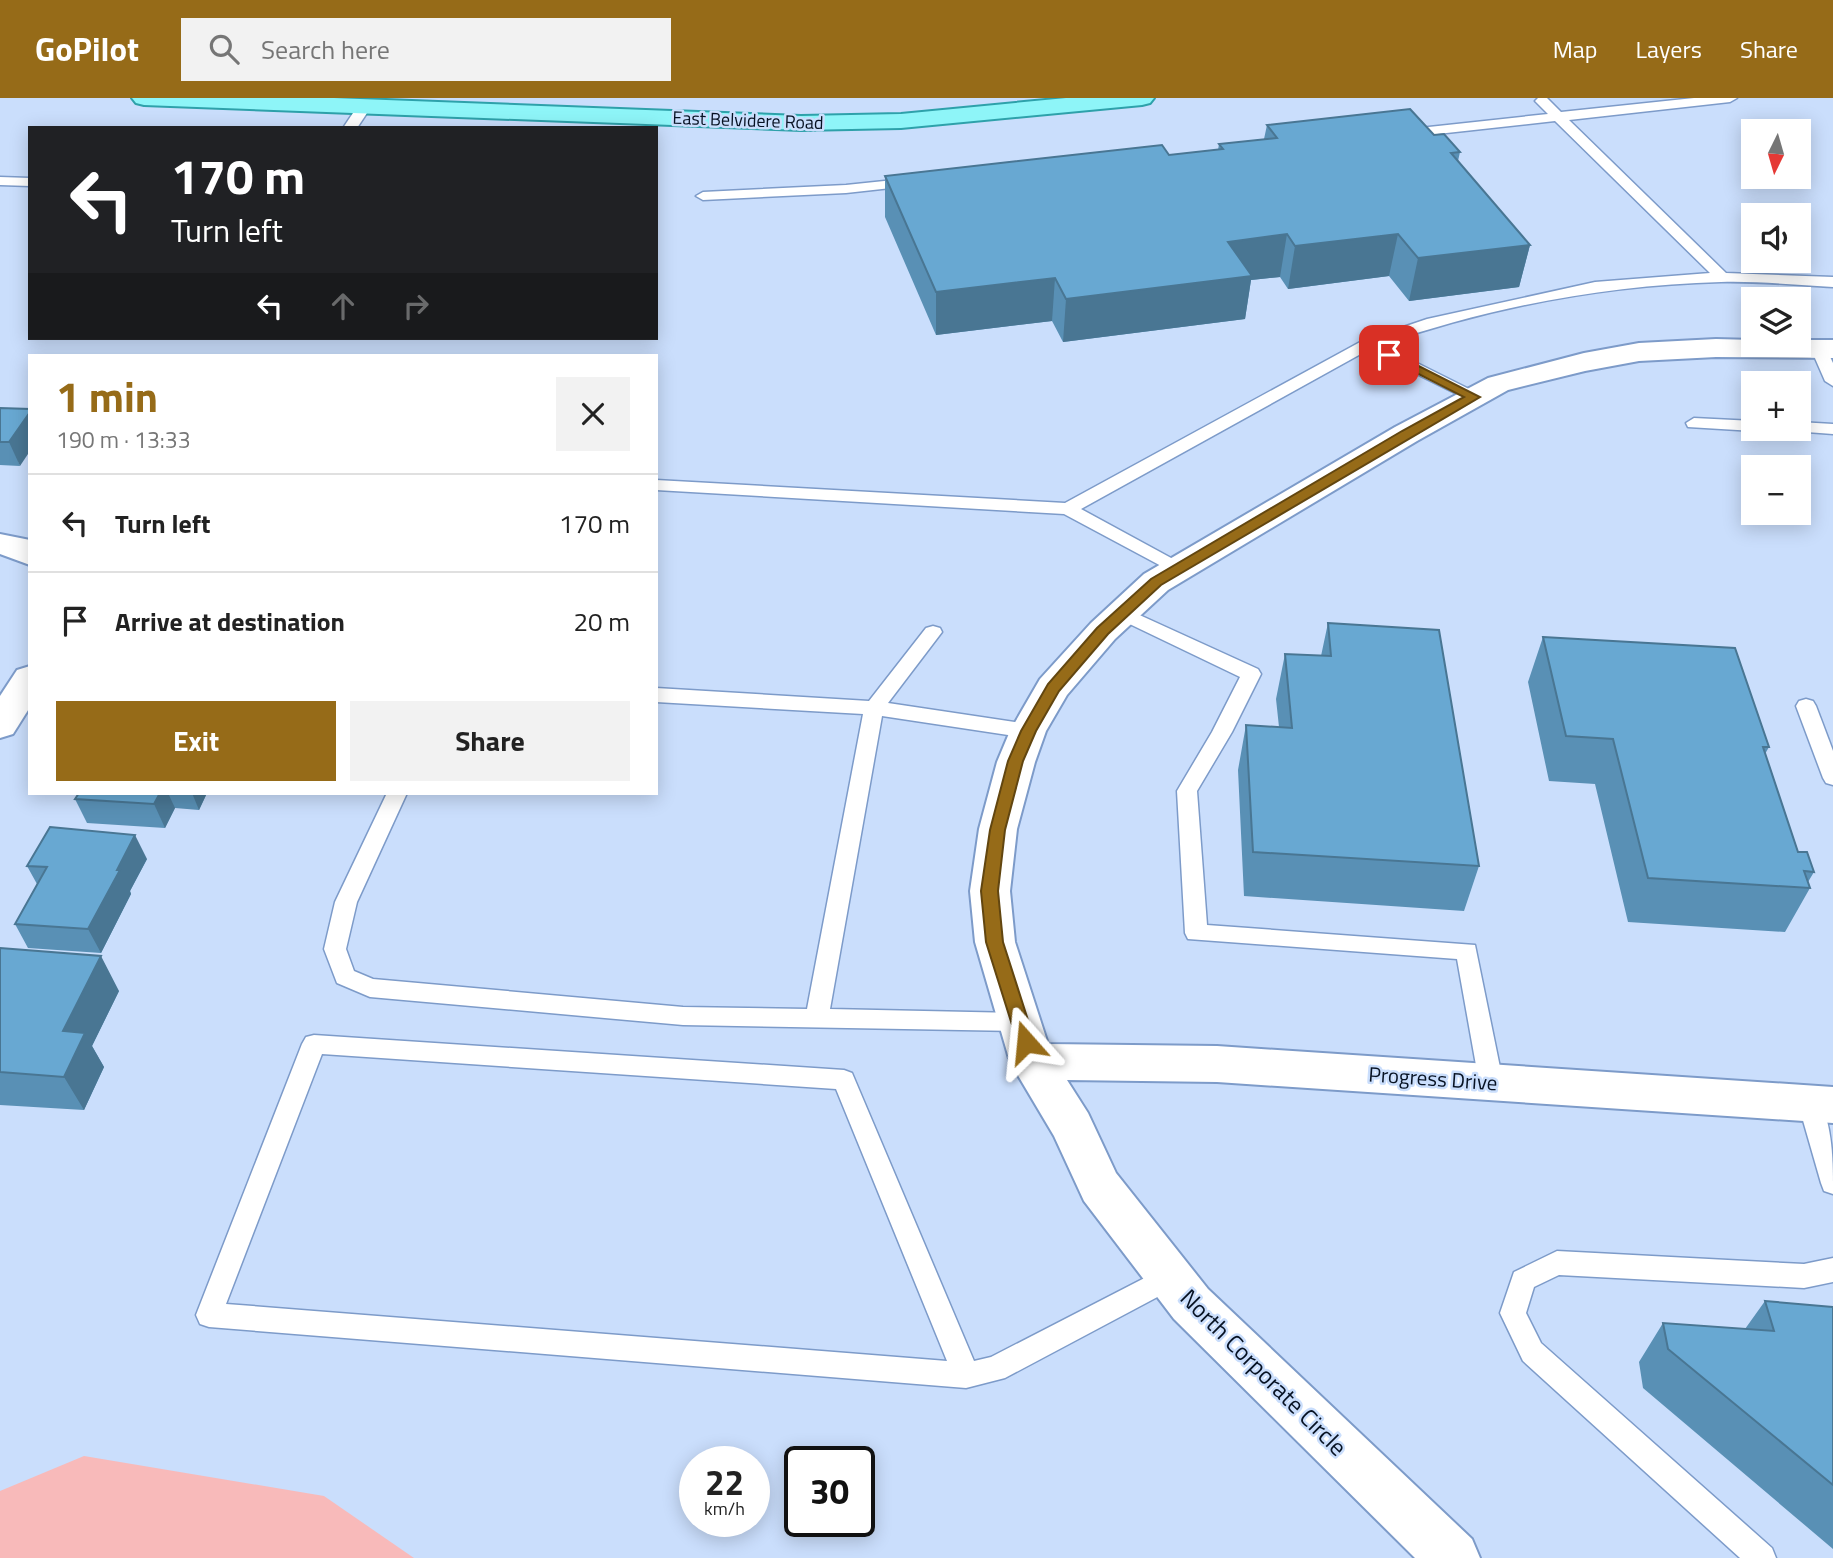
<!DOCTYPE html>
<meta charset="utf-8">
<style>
:root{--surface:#fff;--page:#f2f2f2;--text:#222;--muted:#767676;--line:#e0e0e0;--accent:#966b18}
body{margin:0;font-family:"Titillium Web",sans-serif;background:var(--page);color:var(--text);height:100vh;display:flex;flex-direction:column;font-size:26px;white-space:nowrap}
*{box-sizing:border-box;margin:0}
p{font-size:23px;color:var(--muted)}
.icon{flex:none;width:38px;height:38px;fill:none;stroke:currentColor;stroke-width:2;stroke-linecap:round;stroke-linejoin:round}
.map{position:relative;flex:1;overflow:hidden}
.side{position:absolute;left:28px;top:256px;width:630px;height:441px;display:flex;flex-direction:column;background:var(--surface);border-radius:0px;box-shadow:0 4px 18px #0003}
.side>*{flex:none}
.banner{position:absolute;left:28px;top:28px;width:630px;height:214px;border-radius:0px;box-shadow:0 4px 18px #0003;background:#202124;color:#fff;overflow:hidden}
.needle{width:46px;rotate:185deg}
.controls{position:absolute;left:1741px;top:21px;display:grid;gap:14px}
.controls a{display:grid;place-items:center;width:70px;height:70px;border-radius:0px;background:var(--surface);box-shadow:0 4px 18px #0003;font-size:35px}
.speed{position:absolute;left:679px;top:1348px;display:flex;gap:14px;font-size:35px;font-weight:700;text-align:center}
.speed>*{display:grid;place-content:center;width:91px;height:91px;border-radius:50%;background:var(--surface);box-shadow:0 4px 18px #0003;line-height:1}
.speed small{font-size:18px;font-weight:400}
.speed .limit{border:4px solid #111;border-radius:10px;background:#fff;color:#111}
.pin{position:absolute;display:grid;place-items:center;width:60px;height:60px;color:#fff;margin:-30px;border-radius:14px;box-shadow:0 4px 10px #0006}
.me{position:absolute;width:77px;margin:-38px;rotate:342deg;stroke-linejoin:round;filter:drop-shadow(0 0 5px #0008)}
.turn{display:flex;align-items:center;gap:24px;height:147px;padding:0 28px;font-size:32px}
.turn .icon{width:91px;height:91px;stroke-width:2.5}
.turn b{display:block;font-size:49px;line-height:60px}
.lanes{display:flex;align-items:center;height:66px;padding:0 28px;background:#0003;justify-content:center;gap:35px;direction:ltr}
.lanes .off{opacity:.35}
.round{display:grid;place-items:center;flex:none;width:74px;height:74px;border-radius:0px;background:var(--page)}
.head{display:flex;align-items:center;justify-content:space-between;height:119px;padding:0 28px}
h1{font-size:42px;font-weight:700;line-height:52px;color:var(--accent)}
.primary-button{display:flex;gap:14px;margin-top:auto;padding:14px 28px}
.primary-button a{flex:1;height:80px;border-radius:0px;background:var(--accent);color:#fff;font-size:28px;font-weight:700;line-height:80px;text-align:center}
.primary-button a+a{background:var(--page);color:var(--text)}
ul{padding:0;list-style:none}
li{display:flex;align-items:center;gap:21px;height:98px;padding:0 28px;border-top:2px solid var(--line)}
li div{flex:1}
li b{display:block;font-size:26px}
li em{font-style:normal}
header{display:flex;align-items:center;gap:42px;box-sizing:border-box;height:98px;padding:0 35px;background:var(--accent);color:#fff}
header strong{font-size:33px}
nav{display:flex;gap:38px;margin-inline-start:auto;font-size:24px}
.search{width:490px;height:63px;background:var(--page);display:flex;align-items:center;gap:18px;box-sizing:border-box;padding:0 24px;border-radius:0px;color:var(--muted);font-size:26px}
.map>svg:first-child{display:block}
.green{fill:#f8baba}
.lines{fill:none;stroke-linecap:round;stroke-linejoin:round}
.lane-casing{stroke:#7d9bc9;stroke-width:3}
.street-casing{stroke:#7d9bc9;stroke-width:4}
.primary-casing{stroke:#2ea1aa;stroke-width:4}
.lane{fill:#fff;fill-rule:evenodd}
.street{fill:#fff;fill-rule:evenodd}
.primary{fill:#8ef5f8;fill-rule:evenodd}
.wall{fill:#5990b5}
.shaded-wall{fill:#497693}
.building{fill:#68a8d2;stroke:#497693;stroke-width:2}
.route{fill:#966b18;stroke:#624610;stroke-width:2}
.labels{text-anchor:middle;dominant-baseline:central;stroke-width:5;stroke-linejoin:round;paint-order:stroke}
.far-street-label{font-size:18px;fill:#071223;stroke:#cadefc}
.street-label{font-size:21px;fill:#071223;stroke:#cadefc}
.near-street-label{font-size:24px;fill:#071223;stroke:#cadefc}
</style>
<header>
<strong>GoPilot</strong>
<div class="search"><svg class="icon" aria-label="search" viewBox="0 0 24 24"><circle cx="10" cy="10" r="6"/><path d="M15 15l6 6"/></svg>Search here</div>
<nav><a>Map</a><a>Layers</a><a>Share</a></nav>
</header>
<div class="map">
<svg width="1833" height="1460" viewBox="0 0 1833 1460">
<rect width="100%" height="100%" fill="#cadefc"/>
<path class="green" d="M84,1358l240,40 90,62h-414v-67z"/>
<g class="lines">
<defs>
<g id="lane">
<path d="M1538,0h9l14,14 133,-14h43l-7,4 -161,18 157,153 107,4v10c-37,-2 -75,-6 -112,-5 -115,3 -231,25 -340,63l98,49 2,3 -2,3 -6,2 -105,-52 -287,159 103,56 3,4 -9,6 -114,-61 -408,-24v-10l409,23 297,-162 65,-22 168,-37 115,-9 -155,-152 -154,17 -7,-4 7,-4 147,-16 -13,-13z"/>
<path d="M364,5l7,4 -14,21h-14l16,-24z"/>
<path d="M0,79l30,1v8l-30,-1z"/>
<path d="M913,80l5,1v6l-72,8 -143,7 -7,-4 7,-4 143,-7z"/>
<path d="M1819,246l6,2 8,17v23l-8,-5 -14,-32z"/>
<path d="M1694,320l60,3v8h6l-6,2 -66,-4 -2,-4z"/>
<path d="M1799,324l34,2v10l-40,-3 -1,-2h7z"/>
<path d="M1122,509l136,62 3,5 -29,58 -35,59 10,134 268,20 28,137 -4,7 -8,3 -8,-3 -4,-7 -22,-123 -269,-20 -3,-6 -8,-142 35,-59 28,-55 -125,-60 -2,-4 2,-4z"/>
<path d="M933,528l7,2 2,4 -54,71 140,21 7,2 3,5 -3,5 -7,2 -146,-22 -52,293 189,4 8,2 4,7 -4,7 -8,2 -336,-6 -313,-28 -33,-14 -13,-34 11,-47 52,-109h20l-50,109 -11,47 8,22 19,8 310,28 124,2 56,-295 -207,-12v-14l213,13 57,-73z"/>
<path d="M1806,601l7,2 3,5 17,45v34l-7,-2 -3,-5 -27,-72 3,-5z"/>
<path d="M314,937l530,35 8,3 122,288 17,-4 171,-88 9,-4 9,4 4,8 -4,8 -175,93 -39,10 -757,-61 -9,-3 -4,-9 106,-271 4,-7zM322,956l514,35 111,272 -721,-57z"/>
<path d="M1810,995l8,3c15,31 15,64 15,98l-9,-3 -3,-8 -23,-80 4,-7z"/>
<path d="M1557,1153l247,13 29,-6v24l-29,6 -245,-13 -25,12 -8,26 15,30 231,205 4,10h-36l-217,-197 -23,-48 14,-41z"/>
</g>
<g id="street">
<path d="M1716,241l38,1v5h45v-5h34v18l-117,-1 -77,4 -54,10 -77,19 -91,51 -249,149 -53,49 -48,56 -21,36 -11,31 -18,67 -7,62 5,51 33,102 169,2 616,41v36l-616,-41 -150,-2 21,33 28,60 92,116 264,250 8,19h-65l-241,-239 -90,-118 -30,-65 -44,-74 -35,-120 -5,-51 9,-62 18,-67 13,-31 30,-52 51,-56 53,-49 251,-147 93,-49 96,-25 55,-10z"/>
<path d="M0,436l30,6v25l-30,-11z"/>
<path d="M30,568v41l-17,27 -13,4v-42l17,-26z"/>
</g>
<path id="primary" d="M132,0h202l467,18 100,-2 165,-16h88l-4,5 -8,2 -241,23 -100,2 -657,-25 -8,-2z"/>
</defs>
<use href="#lane" class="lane-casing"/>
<use href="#street" class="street-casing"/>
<use href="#primary" class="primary-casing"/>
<use href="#lane" class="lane"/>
<use href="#street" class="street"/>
<use href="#primary" class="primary"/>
</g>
<g class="wall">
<path d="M1267,27l167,10 26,17 -2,9 72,84 -11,42 -110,14 -20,-25 -101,13 -8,-12 -29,3 -6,39 -182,23 -11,-21 -116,14 -51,-118v-41l284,-21 49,-5 1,-6 45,-5z"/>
<path d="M0,310l20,58 -20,-1z"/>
<path d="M1328,525l151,243 -15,45 -220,-15 -6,-126 8,-45 33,2 -3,-28 9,-45 36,2z"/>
<path d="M1543,539l226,110 -4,7 33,98 16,20 -6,10 2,6 -25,44 -157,-10 -33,-138 -46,-3 -21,-99z"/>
<path d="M79,695h128l-8,17 -24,-2 -10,20 -78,-5 -12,-24z"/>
<path d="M147,761l-17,32 1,3 -30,59 -73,-5 -13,-24 22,-40 -10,-18z"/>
<path d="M0,850l119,43 -27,55 12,21 -20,43 -84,-5z"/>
<path d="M1765,1203l68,6v242l-190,-161 -4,-26 24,-39 82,6z"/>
</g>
<g class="shaded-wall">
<path d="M1287,136l-7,43 -29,3 -6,39 -182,23 3,-43 162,-57z"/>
<path d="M1398,136l-9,42 -101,13 7,-43z"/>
<path d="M1530,147l-11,42 -110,14 9,-43z"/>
<path d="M1055,180l-3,43 -116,14v-43z"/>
<path d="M30,314v39l-10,15 -11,-24z"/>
<path d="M160,695h8l7,15 -10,20 -11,-24z"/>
<path d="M192,695h15l-8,17z"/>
<path d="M135,737l12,24 -17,32 1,3 -30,59 -13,-24 29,-59z"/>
<path d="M101,858l18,35 -27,55 12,21 -20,43 -20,-33 -1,-46z"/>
</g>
<g class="building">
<path d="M1410,11l24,26 10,-1 16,18 -9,1 79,92 -112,13 -20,-24 -103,12 -8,-12 -59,8 24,34 -186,23 -11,-21 -119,14 -51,-116 277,-31 7,10 54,-6 -4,-5 58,-6 -10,-13z"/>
<path d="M0,310l30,1v3l-21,30h-9z"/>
<path d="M1328,525l111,7 40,236 -226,-14 -7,-127 46,3 -7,-74 46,2z"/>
<path d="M1543,539l192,11 34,99h-6l35,105h9l7,20 -10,-1 6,17 -162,-10 -35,-139 -47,-3z"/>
<path d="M79,695h81l-6,11 -79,-5z"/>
<path d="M50,729l85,8 -18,35h3l-32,59 -73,-5 32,-57 -20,-1z"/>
<path d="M0,850l101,8 -38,75 22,2 -21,44 -64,-5z"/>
<path d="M1765,1203l68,6v178l-165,-136 -5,-26 111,8z"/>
</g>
<path class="route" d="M1389,253l91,46 -319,188 -53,49 -49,57 -23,40 -13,30 -18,69 -7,61 5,51 32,100 -3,5 -6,2 -7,-2 -33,-105 -5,-51 9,-61 18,-69 13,-30 27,-47 49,-56 54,-49 251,-148 62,-34 -79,-40 -2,-2z"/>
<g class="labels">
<g class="far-street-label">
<text transform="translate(748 22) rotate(2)">East Belvidere Road</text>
</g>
<g class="street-label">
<text transform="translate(1433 980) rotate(4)">Progress Drive</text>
</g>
<g class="near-street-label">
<text transform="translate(1264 1274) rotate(45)">North Corporate Circle</text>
</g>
</g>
</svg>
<div class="controls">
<a><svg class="needle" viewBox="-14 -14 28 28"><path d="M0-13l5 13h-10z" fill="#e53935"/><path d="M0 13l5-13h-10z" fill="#767676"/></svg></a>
<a><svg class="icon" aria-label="sound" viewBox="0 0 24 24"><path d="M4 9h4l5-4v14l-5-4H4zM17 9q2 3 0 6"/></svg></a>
<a><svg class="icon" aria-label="layers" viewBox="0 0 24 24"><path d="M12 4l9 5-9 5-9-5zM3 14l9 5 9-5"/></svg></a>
<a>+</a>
<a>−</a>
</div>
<div class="speed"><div>22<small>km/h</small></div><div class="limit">30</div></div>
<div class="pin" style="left:1389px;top:257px;background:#d93025"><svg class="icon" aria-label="arrive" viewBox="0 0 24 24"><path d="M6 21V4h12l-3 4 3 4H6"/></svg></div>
<svg class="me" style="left:1026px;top:944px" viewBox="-20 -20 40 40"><path d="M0-17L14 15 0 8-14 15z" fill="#966b18" stroke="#fff" stroke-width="4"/></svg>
<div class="banner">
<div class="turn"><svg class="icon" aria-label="left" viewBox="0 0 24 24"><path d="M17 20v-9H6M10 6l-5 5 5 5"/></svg><div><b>170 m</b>Turn left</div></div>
<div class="lanes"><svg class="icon" aria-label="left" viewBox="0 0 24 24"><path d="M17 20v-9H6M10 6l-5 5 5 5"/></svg><svg class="icon off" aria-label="ahead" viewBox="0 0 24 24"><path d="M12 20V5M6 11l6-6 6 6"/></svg><svg class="icon off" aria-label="right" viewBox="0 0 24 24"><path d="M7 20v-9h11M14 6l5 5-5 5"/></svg></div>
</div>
<section class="side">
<div class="head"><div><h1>1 min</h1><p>190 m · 13:33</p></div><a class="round"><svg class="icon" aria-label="close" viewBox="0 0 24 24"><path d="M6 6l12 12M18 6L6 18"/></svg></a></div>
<ul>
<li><svg class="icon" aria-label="left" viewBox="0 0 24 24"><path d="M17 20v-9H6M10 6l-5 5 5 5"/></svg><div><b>Turn left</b></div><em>170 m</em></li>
<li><svg class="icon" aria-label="arrive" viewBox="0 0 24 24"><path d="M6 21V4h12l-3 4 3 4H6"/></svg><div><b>Arrive at destination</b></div><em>20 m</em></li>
</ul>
<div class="primary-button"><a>Exit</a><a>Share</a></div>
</section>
</div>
